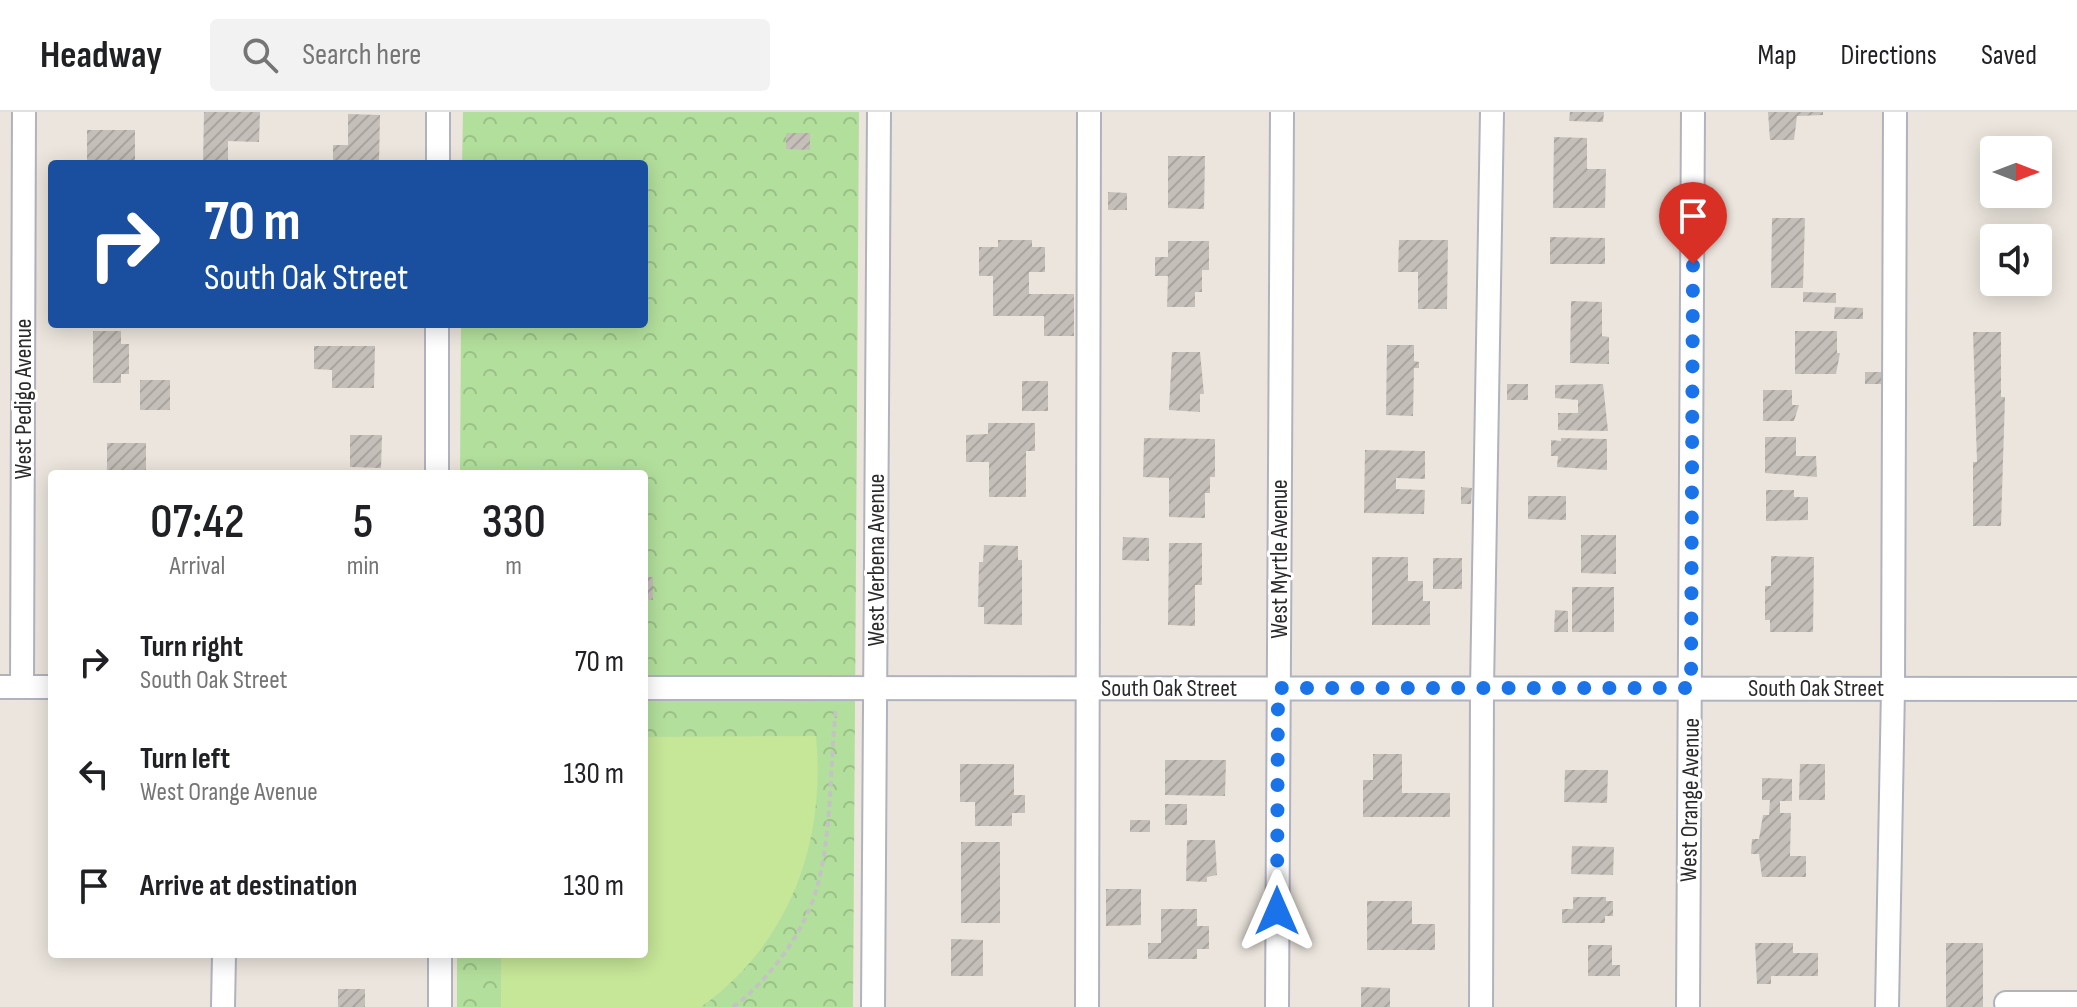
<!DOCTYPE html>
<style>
:root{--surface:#fff;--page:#f2f2f2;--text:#202124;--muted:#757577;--line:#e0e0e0}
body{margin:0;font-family:"Sofia Sans Condensed",sans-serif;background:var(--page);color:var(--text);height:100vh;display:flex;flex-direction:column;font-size:30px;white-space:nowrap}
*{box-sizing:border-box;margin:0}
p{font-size:26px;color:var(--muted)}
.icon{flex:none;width:44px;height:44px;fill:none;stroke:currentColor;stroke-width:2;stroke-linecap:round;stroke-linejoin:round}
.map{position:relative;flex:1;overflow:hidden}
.panel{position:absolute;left:48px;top:358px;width:600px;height:488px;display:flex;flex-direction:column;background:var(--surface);border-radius:8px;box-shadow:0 4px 20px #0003}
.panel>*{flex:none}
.top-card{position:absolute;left:48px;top:48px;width:600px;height:168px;border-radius:8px;box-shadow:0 4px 20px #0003;background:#1a4fa0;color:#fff;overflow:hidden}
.needle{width:52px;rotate:90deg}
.tools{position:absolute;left:1980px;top:24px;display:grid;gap:16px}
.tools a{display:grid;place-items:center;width:72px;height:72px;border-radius:8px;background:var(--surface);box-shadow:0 4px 20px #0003;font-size:40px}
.pin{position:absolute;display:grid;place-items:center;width:68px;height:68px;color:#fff;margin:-82px -34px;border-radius:50% 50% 50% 0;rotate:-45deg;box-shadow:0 0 8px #0007}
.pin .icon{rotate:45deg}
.me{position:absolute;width:88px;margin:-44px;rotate:0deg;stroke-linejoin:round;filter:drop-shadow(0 0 6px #0008)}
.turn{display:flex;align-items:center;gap:28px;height:168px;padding:0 24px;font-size:36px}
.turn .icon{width:104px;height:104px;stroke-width:2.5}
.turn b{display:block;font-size:56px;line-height:68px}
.eta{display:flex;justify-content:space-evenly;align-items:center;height:136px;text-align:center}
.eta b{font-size:48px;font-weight:600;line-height:56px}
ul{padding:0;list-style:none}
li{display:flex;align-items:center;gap:24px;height:112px;padding:0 24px}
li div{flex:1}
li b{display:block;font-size:30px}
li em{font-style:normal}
header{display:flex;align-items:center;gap:48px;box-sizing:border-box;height:112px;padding:0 40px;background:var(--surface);border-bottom:2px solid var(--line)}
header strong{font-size:38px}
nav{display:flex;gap:44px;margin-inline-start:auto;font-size:28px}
.search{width:560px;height:72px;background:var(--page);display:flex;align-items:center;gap:20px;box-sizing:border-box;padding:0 28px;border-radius:8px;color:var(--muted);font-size:30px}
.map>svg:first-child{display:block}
.forest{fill:url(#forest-crowns)}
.pitch{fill:#c6e698}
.building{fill:url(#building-hatch)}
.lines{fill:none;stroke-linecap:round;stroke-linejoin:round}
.minor-casing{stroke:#b0b3bd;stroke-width:26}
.path{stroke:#c3c3c3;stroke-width:4;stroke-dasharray:6 4;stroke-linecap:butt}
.minor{stroke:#fff;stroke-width:22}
.route{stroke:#1a73e8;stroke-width:14;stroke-dasharray:0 25.2}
.labels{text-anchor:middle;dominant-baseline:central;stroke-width:6;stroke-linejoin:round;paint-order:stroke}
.street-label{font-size:24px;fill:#2a2a2a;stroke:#fff}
</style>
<header>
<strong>Headway</strong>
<div class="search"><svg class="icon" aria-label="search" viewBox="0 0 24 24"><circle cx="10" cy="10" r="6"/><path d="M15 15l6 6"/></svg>Search here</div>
<nav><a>Map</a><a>Directions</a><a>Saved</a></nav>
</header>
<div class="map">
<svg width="2077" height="895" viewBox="0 0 2077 895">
<defs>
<pattern id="forest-crowns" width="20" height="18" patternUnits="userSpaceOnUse" patternTransform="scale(2)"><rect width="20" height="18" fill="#b3df9c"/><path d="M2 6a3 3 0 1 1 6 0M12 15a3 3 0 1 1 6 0" fill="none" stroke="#9ac087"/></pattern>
<pattern id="building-hatch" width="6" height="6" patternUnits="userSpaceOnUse" patternTransform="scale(2)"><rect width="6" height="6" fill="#c4bfb8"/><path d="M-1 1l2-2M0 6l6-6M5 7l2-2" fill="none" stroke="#a9a49e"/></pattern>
</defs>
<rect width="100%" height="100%" fill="#ebe5dd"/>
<path class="forest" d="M463,0h396l-6,895h-396v-53h187v-480h-184l1,-150h183v-160h-182z"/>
<path class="pitch" d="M816,624c10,107 -26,207 -115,271h-200v-53h143v-217z"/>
<g class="building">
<path d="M204,0h56l-1,30 -31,-1v23h-25z"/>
<path d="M1570,0h34l-1,10 -34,-1z"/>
<path d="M1768,0h55v3l-26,1 -3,24h-24z"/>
<path d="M348,2l32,1 -1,49h-46v-19h15z"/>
<rect x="87" y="18" width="48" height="34"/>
<path d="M786,21h24v17l-24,-1z"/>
<path d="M1554,25l33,1v31h19l-1,39h-52z"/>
<path d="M1168,44h37l-1,53 -36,-1z"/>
<path d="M1108,80l19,1v17h-19z"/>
<path d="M1772,106h33l-2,70h-32z"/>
<path d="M1550,125l55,1v26h-55z"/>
<path d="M998,128h34v7h13v25h-16v22h45v42h-30v-20h-51v-40h-14v-29h19z"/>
<path d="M1399,128h49l-1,69h-29v-37h-20z"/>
<path d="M1168,129h41v29h-7v22h-7v15h-28l1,-31h-13v-19h13z"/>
<path d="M1803,180l33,1v10l-33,-1z"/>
<path d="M1571,189l31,1v34l7,1v27l-39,-1z"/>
<path d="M1835,195l28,1v11h-29z"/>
<path d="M93,219h28v13h8v30h-8v9h-28z"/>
<path d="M1795,219h42v22h3l-4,21h-41z"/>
<path d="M1973,220h28v65h4l-4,129h-28v-64h4z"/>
<path d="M1387,233h27v16l5,1v6h-5l-1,48 -27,-1z"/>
<path d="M314,234h61l-1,42h-42v-18l-18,-1z"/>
<path d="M1172,240h28l4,42h-4v18l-31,-2z"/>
<rect x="1865" y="260" width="19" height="12"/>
<rect x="140" y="268" width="30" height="30"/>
<rect x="1022" y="269" width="26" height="30"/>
<rect x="1507" y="272" width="21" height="16"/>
<path d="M1603,272l5,47 -50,-1v-17h20v-13l-23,-2v-13z"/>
<path d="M1763,278h29v15h7l-5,16h-31z"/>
<path d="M988,311h47v28h-9v46h-37v-35h-23v-27l22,-1z"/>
<path d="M350,323h32l-1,33 -31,-1z"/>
<path d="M1765,325h31v19h20l1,21 -52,-4z"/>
<path d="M1144,326l71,1v38h-5v16h-5v25l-36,-1v-39l-26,-1z"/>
<path d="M1561,326l46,1v31l-50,-3 1,-11h-7v-16l10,1z"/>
<rect x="107" y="331" width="39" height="31"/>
<path d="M1365,338l60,1v28l-29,-1v11l29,1 -1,24 -60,-1z"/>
<path d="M1461,375l11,1 -1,16h-10z"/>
<path d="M1766,378h28v7h14v23l-42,1z"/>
<path d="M1528,384h38v24l-38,-1z"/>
<path d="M1581,423h35v39l-35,-1z"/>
<path d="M1123,425l26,1v23l-27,-1z"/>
<path d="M1169,431h33v42h-7v41l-27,-1z"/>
<path d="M984,433l34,1v14h4v65l-38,-1v-17h-6l1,-45h4z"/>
<path d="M1771,444l43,1 -1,75h-43v-12h-5v-34h6z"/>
<path d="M1372,445h36v24h15v20h7v24h-58z"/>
<rect x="1433" y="446" width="29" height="31"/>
<rect x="644" y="465" width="9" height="23"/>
<rect x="1572" y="475" width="42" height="45"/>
<path d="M1555,498l13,1v21h-14z"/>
<path d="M1373,642h29v39h48v24h-87v-37h10z"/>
<path d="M1165,648h61l-1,36 -60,-1z"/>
<path d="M960,652h54v31h11v18h-13v13h-37v-24h-15z"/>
<path d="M1800,652h25v36h-26z"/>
<path d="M1565,658h43l-1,33 -43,-1z"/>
<path d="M1762,666l30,1v22h-12v12h11l-1,43h16v21h-44l-3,-23h-8l1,-15h7l4,-24h6l1,-15h-8z"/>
<rect x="1165" y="692" width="22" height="21"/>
<rect x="1130" y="708" width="20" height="12"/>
<path d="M1187,728h28l2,35 -10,2v5l-21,-1z"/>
<rect x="961" y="730" width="39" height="81"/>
<path d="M1572,734l42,1 -1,28 -42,-1z"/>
<path d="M1106,777h35v36l-35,1z"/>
<path d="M1573,785h33v4h7v15h-8v7h-43v-14h11z"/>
<path d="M1367,789h45v23h23v26h-68z"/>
<path d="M1161,797h36v17h12v23h-12v10h-49v-16h13z"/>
<path d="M951,827l32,1v36h-32z"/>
<path d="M1755,831h38v10h25v23h-47v8h-14z"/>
<rect x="1946" y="831" width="37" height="64"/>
<path d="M1588,833h24v20h8v11h-32z"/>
<path d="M1361,875l29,1v19h-29z"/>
<rect x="338" y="877" width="27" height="18"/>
</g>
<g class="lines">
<defs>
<g id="minor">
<path d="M438,52v-52"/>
<path d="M437,362v-150"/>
<path d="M0,575h52"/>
<path d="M22,575l2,-575"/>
<path d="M644,576l1433,1"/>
<path d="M2006,891h71"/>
<path d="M223,895l1,-53"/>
<path d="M440,895v-53"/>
<path d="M873,895l6,-895"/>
<path d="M1087,895l2,-895"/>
<path d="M1277,895l5,-895"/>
<path d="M1481,895l1,-319 10,-576"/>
<path d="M1688,895l5,-895"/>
<path d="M1887,895l6,-318 2,-577"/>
</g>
</defs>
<use href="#minor" class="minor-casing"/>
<path class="path" d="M733,895c36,-27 72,-75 84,-120 15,-51 13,-125 19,-179"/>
<use href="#minor" class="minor"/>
</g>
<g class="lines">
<path class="route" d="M1277,799l1,-223h413l2,-424"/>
</g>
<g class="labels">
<g class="street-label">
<text transform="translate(23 287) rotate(-90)">West Pedigo Avenue</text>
<text transform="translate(1279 447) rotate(-90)">West Myrtle Avenue</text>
<text transform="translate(876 448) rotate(-90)">West Verbena Avenue</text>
<text x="1169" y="576">South Oak Street</text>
<text x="1816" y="576">South Oak Street</text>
<text transform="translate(1690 688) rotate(-89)">West Orange Avenue</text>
</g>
</g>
</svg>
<div class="tools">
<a><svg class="needle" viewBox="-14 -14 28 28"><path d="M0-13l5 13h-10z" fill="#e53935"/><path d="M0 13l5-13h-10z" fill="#757577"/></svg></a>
<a><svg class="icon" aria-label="sound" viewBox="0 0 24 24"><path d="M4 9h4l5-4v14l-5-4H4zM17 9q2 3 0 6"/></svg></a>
</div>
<div class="pin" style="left:1693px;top:152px;background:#d93025"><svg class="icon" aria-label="arrive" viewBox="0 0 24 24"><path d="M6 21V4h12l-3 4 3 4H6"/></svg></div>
<svg class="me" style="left:1277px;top:799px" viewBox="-20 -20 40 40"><path d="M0-17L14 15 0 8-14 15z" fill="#1a73e8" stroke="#fff" stroke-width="4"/></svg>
<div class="top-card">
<div class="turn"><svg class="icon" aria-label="right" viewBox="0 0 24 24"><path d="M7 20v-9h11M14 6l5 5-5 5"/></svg><div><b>70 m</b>South Oak Street</div></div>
</div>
<section class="panel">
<div class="eta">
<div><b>07:42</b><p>Arrival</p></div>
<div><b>5</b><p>min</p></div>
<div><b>330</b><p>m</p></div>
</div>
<ul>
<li><svg class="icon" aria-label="right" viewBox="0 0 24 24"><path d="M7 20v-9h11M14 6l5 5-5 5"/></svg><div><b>Turn right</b><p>South Oak Street</p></div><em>70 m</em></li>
<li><svg class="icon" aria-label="left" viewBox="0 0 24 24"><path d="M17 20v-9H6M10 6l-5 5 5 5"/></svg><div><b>Turn left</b><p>West Orange Avenue</p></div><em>130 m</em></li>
<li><svg class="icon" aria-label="arrive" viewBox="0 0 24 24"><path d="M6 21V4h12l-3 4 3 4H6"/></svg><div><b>Arrive at destination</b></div><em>130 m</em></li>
</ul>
</section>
</div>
